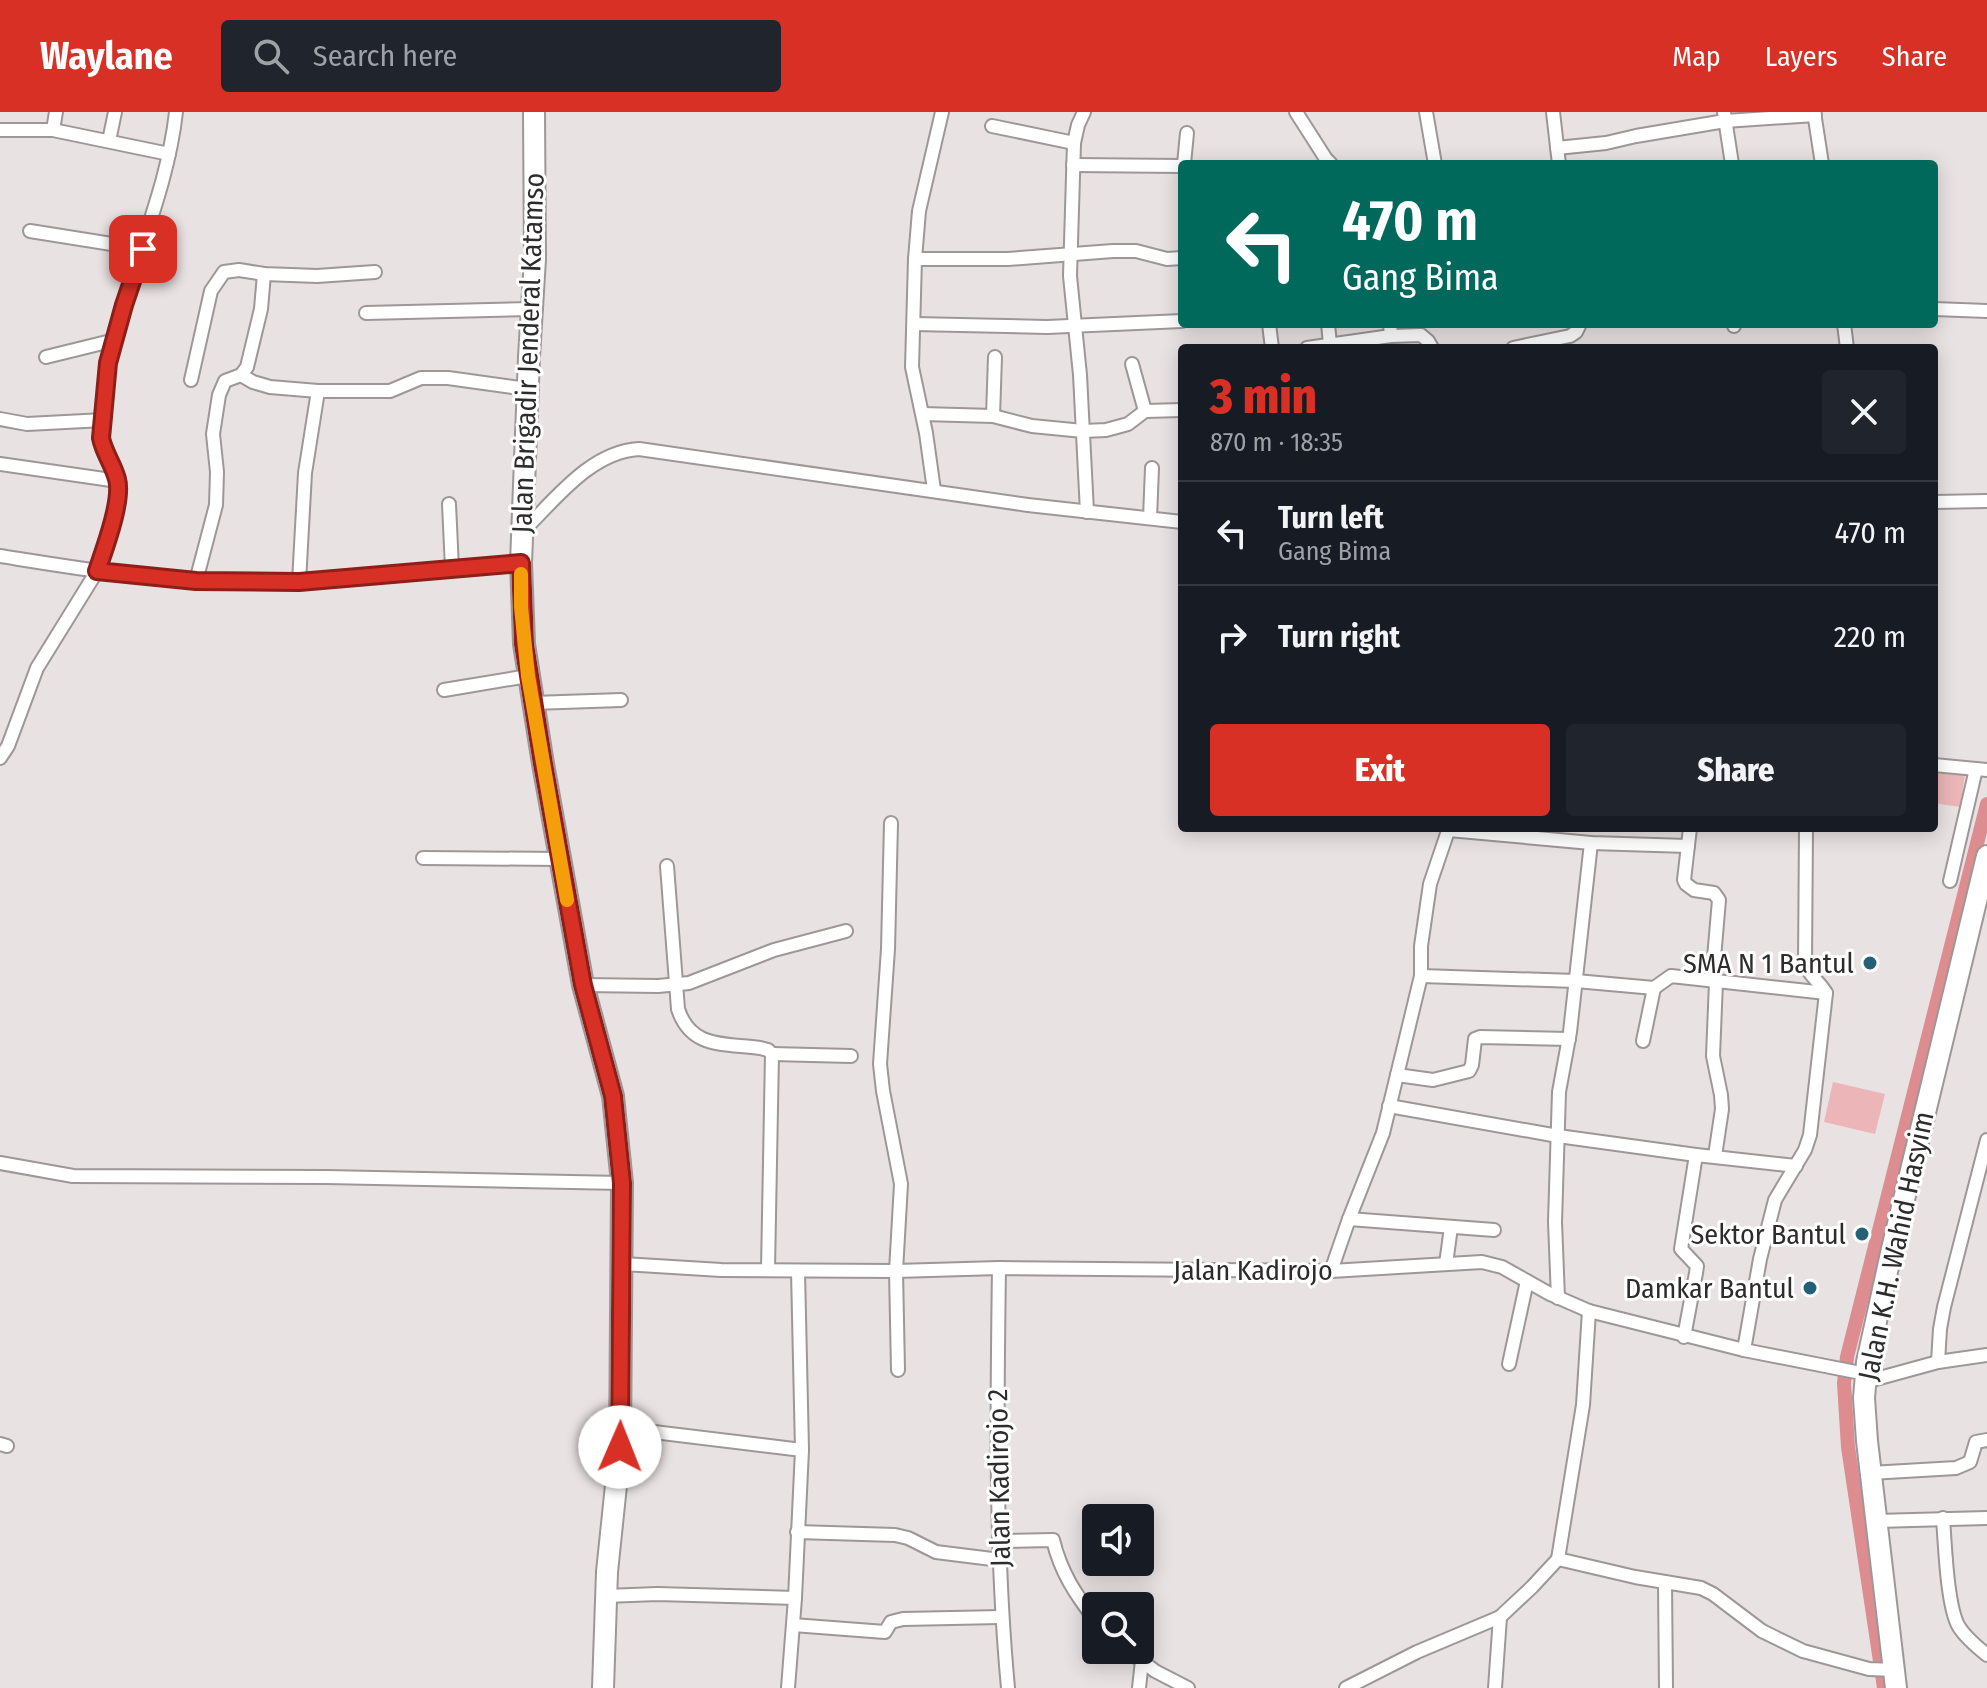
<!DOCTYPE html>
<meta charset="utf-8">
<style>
:root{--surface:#171b24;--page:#20242c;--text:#f1f3f6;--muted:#9ea1a6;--line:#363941;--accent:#d93025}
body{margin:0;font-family:"Fira Sans Condensed",sans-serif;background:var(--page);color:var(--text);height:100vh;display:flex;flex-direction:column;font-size:30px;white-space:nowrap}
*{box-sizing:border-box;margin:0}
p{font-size:26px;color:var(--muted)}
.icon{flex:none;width:44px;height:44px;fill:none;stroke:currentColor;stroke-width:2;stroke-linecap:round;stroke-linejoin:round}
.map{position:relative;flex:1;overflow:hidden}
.drawer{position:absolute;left:1178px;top:232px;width:760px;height:488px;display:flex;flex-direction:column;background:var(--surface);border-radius:8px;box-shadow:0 4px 20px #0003}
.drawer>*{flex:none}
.hud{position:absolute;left:1178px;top:48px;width:760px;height:168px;border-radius:8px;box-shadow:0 4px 20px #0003;background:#00695c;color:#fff;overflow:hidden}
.controls{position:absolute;left:1082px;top:1392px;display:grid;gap:16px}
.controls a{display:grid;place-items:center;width:72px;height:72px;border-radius:8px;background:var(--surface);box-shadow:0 4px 20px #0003;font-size:40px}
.pin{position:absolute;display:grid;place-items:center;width:68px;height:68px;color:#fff;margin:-34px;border-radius:16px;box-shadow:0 4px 12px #0006}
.me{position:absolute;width:88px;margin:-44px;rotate:1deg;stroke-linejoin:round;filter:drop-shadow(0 0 6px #0008)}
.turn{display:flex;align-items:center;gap:28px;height:168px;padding:0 32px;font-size:36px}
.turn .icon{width:104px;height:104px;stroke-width:2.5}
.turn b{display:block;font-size:56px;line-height:68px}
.round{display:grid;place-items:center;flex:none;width:84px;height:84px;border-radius:8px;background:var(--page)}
.head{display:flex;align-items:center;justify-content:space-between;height:136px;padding:0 32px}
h1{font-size:48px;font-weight:800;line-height:60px;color:var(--accent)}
.cta{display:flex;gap:16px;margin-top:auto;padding:16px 32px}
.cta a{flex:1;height:92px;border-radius:8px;background:var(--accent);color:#fff;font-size:32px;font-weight:800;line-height:92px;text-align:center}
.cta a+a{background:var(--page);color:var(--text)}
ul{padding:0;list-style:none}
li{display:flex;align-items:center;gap:24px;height:104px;padding:0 32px;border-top:2px solid var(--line)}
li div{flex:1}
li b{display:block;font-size:30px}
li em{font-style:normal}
header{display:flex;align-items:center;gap:48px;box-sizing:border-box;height:112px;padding:0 40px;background:var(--accent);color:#fff}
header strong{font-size:38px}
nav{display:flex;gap:44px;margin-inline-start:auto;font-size:28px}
.search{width:560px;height:72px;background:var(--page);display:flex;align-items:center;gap:20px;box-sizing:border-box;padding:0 28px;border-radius:8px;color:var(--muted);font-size:30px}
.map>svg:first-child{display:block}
.green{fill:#ecb6b8}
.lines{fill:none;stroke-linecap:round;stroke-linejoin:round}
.canal{stroke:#dd8c90;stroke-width:14}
.minor-casing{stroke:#9d9797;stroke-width:16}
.primary-casing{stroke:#9d9797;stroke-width:24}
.minor{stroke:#fff;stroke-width:12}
.primary{stroke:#fff;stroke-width:20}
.route-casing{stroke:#8d1f18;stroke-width:20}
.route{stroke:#d93025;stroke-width:14}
.slow{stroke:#f59e0b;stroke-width:14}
.poi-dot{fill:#246178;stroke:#fff;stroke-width:3}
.labels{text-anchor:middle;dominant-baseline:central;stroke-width:6;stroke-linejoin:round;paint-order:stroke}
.street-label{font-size:28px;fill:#2d2b2b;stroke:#fff}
.poi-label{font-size:28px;fill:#2d2b2b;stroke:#fff;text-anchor:end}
</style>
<header>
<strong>Waylane</strong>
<div class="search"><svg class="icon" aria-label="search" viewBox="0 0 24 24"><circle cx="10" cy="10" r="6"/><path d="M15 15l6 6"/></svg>Search here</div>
<nav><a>Map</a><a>Layers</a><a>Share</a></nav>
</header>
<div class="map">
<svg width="1987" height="1576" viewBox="0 0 1987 1576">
<rect width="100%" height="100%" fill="#e9e2e2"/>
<g class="green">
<path d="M1934,659l31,3 -5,33 -26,-4z"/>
<path d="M1833,970l52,12 -10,40 -51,-12z"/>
</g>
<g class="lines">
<path class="canal" d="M1884,1576l-36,-241 -4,-64 3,-26 140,-553"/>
<defs>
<g id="minor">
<path d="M1084,0l-6,13 -4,18 -4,133 10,99 7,137"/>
<path d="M1296,0l30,47 5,5"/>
<path d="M1426,0l9,52"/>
<path d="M1553,0l6,52"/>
<path d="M1724,0l8,52"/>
<path d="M1814,0l8,52"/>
<path d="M992,14l82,17"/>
<path d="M0,18h53l3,-18"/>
<path d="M53,18l116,24"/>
<path d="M109,29l6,-29"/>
<path d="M1557,36l49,-5 30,-7 89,-15 90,-6"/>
<path d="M1184,52l3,-31"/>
<path d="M1073,53l109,1"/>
<path d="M30,119l113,18"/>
<path d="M915,147h93l105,-8h23l31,8 15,-1"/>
<path d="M1934,197l53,2"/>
<path d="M366,201l165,-4"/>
<path d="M914,212l133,3 135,-6"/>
<path d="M1269,212l3,24"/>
<path d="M1328,212l2,20"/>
<path d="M1390,212l1,12 30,-1 7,6 4,7"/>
<path d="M1734,212v2"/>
<path d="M1844,212l3,24"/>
<path d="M1307,236l84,-12"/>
<path d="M1513,236l57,-12 6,-4 4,-8"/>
<path d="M46,245l69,-17"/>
<path d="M1132,252l13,47"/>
<path d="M241,263l12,7 17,5 48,4h72l31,-13h27l79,11"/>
<path d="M191,268l20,-89 13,-19 15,-2 25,4 53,2 58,-4"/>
<path d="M923,302l70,2 39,10 51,5 23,-1 22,-6 17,-13 37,-1"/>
<path d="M993,304l2,-59"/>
<path d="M0,307l27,5 77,-4"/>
<path d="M0,352l118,17"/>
<path d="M934,378l-8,-57 -14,-66 3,-108 4,-48 23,-99"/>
<path d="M1934,390l53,-1"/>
<path d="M449,392l3,64"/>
<path d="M1150,406l2,-50"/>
<path d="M522,420c33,-32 68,-80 117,-83l389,56 154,17"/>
<path d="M0,444c76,12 152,25 229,26 98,1 194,-13 292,-19"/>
<path d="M196,469l20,-76 1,-33 -4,-38 6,-39 6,-14 16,-6 6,-8 14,-58 3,-35"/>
<path d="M299,470l6,-109 13,-82"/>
<path d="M444,578l84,-14"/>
<path d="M533,591l88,-3"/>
<path d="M0,646l8,-12 29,-78 60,-97 11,-32 9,-38 1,-20 -15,-31 -2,-12c4,-25 3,-50 7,-74 3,-14 7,-29 11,-42 18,-70 49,-137 57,-210"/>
<path d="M1934,653l53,5"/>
<path d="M891,711l-3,126 -8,115 3,27 18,93 -5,87 2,99"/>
<path d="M1690,716l-6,52 2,4 8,6 20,3 5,7 -7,81"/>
<path d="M1449,718l142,13 97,3"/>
<path d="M423,746l137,1"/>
<path d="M667,754l11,143c13,40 46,34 82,39l8,2 4,4 -4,215"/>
<path d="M1950,769l26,-112"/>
<path d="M1421,864l155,5 78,7 17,-12 155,17"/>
<path d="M583,873l75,1 31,-3 85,-33 72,-19"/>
<path d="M1643,929l11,-53"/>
<path d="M772,942l79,2"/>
<path d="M1397,963l36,5 36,-9 3,-6 3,-26 5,-2 89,2"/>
<path d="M1389,994l169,30 138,19 100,11"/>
<path d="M1987,1028l-43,167 -4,22 -2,33 49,-7"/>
<path d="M1715,1044l7,-47 -1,-14 -8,-39 3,-74"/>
<path d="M0,1051l73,13 253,1 296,6"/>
<path d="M1349,1107l145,11"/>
<path d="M623,1152l98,6 175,1 103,-3 332,3 151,-9 20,5 48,27 39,17 155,39 122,24"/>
<path d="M1446,1152l5,-37"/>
<path d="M999,1156c-2,140 -4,281 9,420"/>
<path d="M798,1159l4,179"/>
<path d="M1331,1159l18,-52 34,-86 38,-157v-30l9,-62 19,-56"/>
<path d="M1558,1186l-3,-76 4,-130 11,-60 21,-189"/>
<path d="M1589,1199l-6,94 -25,154 77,18 66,11 12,6 49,37 41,20 66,18 25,1"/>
<path d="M1684,1225l12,-64 1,-7 -16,-17 15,-94"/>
<path d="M1744,1238l16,-91 15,-59 30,-50 5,-15 16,-142c-6,-11 -18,-18 -21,-30l1,-135"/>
<path d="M1509,1252l18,-83"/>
<path d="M1865,1270l73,-20"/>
<path d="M621,1316l181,22 -7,148 -7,90"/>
<path d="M0,1332l7,2"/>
<path d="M1870,1361l86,-5 14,-6 6,-20 11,-2"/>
<path d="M1943,1406c2,26 4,89 16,109 7,11 18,20 28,28"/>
<path d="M1876,1409l111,-3"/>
<path d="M797,1420l98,3 13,3 28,14 64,8"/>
<path d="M1000,1429l53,-1c8,33 23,55 43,81"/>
<path d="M1665,1470l1,106"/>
<path d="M606,1484l51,-2 138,4"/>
<path d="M793,1513l92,7 6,-10 12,-3 98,-2"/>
<path d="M1127,1538l28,21 33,17"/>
<path d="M1139,1576l3,-27"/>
<path d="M1346,1576l71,-36 83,-35 32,-30 26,-28"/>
<path d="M1495,1576l5,-71"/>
</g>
<g id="primary">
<path d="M534,0l1,147 -6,98 -8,206 3,81 19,120 40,221 30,111 9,87 -2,264 -13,125 -4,116"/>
<path d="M1896,1576l-29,-247 -3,-43 3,-36 25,-113 95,-393"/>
</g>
</defs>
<use href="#minor" class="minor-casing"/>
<use href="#primary" class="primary-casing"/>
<use href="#minor" class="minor"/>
<use href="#primary" class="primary"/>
</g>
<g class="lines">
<defs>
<path id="route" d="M143,137l-19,56 -16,58 -7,75c3,15 12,26 16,41 6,21 -13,71 -20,92l99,10 103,1 222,-19 3,81 19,120 40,221 30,111 9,87 -2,264"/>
</defs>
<use href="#route" class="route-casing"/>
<use href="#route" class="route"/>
<path class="slow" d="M521,462v33l7,69 39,224"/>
</g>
<g class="poi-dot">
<circle cx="1870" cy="851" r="8"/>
<circle cx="1862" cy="1122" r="8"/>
<circle cx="1810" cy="1176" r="8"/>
</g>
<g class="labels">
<g class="street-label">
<text transform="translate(528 241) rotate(-88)">Jalan Brigadir Jenderal Katamso</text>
<text transform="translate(1896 1134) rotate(-78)">Jalan K.H. Wahid Hasyim</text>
<text x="1253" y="1158">Jalan Kadirojo</text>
<text transform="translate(999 1366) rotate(-91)">Jalan Kadirojo 2</text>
</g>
<g class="poi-label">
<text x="1854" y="851">SMA N 1 Bantul</text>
<text x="1846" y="1122">Sektor Bantul</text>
<text x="1794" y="1176">Damkar Bantul</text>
</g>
</g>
</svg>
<div class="controls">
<a><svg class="icon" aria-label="sound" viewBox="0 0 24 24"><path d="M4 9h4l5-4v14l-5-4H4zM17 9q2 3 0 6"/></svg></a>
<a><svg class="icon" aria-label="search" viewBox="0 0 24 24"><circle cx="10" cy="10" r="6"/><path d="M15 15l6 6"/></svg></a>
</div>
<div class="pin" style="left:143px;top:137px;background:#d93025"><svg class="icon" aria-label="arrive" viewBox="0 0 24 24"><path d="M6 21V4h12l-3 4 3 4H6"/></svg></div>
<svg class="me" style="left:620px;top:1335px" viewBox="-20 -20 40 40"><circle r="19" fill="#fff"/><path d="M0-13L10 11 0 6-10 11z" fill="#d93025"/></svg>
<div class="hud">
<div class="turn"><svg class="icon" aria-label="left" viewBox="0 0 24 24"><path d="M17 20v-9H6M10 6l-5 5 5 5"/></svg><div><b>470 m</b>Gang Bima</div></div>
</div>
<section class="drawer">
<div class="head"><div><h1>3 min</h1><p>870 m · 18:35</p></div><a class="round"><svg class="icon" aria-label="close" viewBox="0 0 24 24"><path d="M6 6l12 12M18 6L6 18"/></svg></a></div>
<ul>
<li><svg class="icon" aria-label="left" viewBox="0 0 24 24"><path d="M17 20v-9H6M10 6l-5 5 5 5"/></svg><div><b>Turn left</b><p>Gang Bima</p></div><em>470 m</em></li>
<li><svg class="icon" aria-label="right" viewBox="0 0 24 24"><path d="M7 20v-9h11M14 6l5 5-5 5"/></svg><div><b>Turn right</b></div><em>220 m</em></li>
</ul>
<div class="cta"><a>Exit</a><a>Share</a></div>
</section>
</div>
